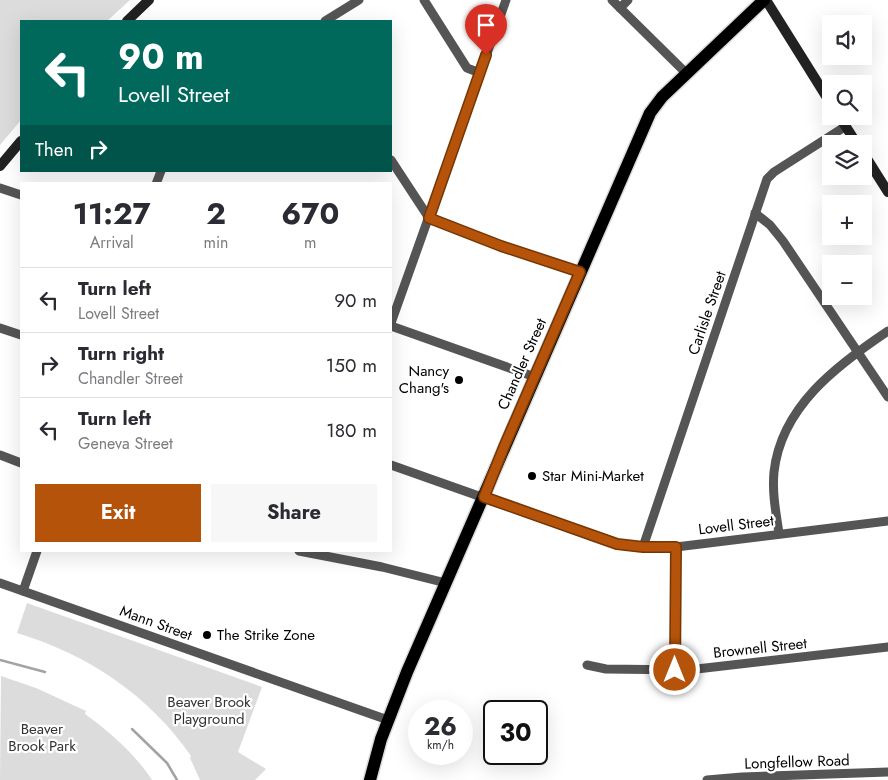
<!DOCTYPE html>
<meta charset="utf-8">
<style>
:root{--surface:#fff;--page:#f7f7f7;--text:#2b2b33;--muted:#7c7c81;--line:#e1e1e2;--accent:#b45309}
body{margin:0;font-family:Jost,sans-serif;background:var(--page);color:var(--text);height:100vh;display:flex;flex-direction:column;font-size:19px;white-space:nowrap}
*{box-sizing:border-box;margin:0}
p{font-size:16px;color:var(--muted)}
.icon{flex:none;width:28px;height:28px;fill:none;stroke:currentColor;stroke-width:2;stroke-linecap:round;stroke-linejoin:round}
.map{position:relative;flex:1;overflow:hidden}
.panel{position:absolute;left:20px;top:182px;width:372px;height:370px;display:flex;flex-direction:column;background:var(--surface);border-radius:0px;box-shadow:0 5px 20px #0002}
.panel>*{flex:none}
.hud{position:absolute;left:20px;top:20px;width:372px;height:152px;border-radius:0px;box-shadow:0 5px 20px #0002;background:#00695c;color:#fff;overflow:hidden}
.controls{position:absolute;left:822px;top:15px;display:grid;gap:10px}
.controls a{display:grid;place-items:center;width:50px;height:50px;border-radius:0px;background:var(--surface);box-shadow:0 5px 20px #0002;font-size:25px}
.speed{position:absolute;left:408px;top:700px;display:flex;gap:10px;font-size:25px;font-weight:700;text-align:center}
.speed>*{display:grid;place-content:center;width:65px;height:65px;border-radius:50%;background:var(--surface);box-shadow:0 5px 20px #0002;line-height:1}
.speed small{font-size:12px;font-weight:400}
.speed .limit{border:2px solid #111;border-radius:8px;background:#fff;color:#111}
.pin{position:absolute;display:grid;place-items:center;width:42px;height:42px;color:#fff;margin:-51px -21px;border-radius:50% 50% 50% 0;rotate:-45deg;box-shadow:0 0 5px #0007}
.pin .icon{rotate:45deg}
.me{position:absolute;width:55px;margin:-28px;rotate:0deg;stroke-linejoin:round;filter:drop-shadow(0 0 4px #0008)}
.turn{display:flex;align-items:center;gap:18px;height:105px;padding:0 15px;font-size:22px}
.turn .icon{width:65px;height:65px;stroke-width:2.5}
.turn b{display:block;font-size:35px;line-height:42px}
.then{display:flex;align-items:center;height:48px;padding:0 15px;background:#0003;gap:10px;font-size:19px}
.eta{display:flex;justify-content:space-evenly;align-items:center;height:85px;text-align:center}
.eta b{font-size:30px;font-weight:700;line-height:35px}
.primary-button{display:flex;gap:10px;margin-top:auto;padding:10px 15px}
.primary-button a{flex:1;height:58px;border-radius:0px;background:var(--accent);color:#fff;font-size:20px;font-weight:700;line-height:58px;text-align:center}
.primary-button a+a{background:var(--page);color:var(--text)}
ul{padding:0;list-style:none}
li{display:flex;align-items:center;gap:15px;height:65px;padding:0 15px;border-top:1px solid var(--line)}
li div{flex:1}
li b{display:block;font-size:19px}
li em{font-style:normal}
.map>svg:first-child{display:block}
.green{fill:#dcdcdc}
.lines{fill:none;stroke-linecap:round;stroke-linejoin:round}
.stream{stroke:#a3a3a3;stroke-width:2.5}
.primary-casing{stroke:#dbdbdb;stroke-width:15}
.street{stroke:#555;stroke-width:9}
.secondary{stroke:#222;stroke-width:10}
.primary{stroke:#000;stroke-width:12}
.route-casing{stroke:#753606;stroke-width:12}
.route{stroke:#b45309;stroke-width:9}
.poi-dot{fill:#000;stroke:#fff;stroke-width:2}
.labels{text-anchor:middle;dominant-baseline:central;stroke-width:4.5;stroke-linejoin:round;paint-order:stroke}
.street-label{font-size:15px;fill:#000;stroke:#fff}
.poi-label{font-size:15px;fill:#000;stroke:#fff;text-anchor:start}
.park-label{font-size:15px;fill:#333;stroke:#fff}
</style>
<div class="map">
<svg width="888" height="780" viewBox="0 0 888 780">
<rect width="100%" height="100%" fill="#fff"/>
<g class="green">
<path d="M0,0h130l-23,21h-86v99l-21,25z"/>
<path d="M27,603l235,84 -24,65 28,17 -11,11h-55l-10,-22 1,-2c-42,-61 -104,-102 -174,-123z"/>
<path d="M1,676l35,12 50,23 -1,3c25,18 50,40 67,66h-152z"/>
</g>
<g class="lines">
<g class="stream">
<path d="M0,660l45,12"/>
<path d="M132,729l35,34 10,17"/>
</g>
<defs>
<path id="primary" d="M370,780l11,-41 26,-67 243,-559 12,-16 102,-97"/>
</defs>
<use href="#primary" class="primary-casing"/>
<g class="street">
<path d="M424,0l43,68 13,5"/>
<path d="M612,0l74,73"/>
<path d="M620,8l8,-8"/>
<path d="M325,21l34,-21"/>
<path d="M391,160l38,58 72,28 79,26"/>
<path d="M156,184l5,-13"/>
<path d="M0,188l21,7"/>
<path d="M755,213l15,12 13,16 105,156"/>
<path d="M391,323l115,-323"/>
<path d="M391,326l144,51"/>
<path d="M0,328l21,7"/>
<path d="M0,455l21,8"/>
<path d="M391,465l215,76 24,5 46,1 212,-26"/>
<path d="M779,533c-3,-20 -7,-40 -5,-61 7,-65 63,-107 114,-141"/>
<path d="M643,547l124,-368 7,-7 72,-46"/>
<path d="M299,551l83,16 64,16"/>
<path d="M0,583l388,137"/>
<path d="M23,591l14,-40"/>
<path d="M587,665l19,4 82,1 200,-23"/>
<path d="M675,670l1,-123"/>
<path d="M707,780l35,-3 146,-5"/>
</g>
<g class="secondary">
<path d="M766,0l65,104"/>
<path d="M127,21l22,-21"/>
<path d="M839,116l18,28"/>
<path d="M864,154l24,38"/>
<path d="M0,166l21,-25"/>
</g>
<use href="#primary" class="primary"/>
</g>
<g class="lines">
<defs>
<path id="route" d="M486,55l-57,163 72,28 79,26 -76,175 -20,50 133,47 26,3h33l-1,123"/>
</defs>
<use href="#route" class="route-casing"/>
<use href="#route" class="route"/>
</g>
<g class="poi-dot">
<circle cx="459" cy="380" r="5"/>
<circle cx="532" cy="476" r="5"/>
<circle cx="207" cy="635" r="5"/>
</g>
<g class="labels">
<g class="street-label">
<text transform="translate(707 313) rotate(-71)">Carlisle Street</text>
<text transform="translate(522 364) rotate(-66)">Chandler Street</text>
<text transform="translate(736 525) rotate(-7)">Lovell Street</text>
<text transform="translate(156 623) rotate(20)">Mann Street</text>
<text transform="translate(760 648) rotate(-6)">Brownell Street</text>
<text transform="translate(797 762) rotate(-2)">Longfellow Road</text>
</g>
<g class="poi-label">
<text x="449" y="371" text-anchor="end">Nancy<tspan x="449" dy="17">Chang's</tspan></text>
<text x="542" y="476">Star Mini-Market</text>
<text x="217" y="635">The Strike Zone</text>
</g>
<g class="park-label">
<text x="209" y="702">Beaver Brook<tspan x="209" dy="17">Playground</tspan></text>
<text x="42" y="729">Beaver<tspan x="42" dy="17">Brook Park</tspan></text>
</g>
</g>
</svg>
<div class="controls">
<a><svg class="icon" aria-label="sound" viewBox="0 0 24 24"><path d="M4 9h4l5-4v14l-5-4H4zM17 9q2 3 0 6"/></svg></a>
<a><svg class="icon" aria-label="search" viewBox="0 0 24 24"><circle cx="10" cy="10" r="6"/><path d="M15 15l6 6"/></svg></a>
<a><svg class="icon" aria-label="layers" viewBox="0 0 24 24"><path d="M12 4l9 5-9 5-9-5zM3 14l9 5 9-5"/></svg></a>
<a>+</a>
<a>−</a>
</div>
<div class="speed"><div>26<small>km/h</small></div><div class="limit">30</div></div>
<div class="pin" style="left:486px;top:55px;background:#d93025"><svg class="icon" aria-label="arrive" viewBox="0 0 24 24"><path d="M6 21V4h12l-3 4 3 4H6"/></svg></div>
<svg class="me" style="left:675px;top:670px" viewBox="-20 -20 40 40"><circle r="17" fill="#b45309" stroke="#fff" stroke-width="3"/><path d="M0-11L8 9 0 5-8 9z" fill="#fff"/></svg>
<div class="hud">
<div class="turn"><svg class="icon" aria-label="left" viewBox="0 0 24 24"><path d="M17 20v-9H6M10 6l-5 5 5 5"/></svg><div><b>90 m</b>Lovell Street</div></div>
<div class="then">Then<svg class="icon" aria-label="right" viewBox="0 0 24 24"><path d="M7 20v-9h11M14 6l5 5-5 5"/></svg></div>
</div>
<section class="panel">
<div class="eta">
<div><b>11:27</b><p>Arrival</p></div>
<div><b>2</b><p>min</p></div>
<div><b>670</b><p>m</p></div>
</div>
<ul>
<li><svg class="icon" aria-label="left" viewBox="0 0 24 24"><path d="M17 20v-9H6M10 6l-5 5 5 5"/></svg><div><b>Turn left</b><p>Lovell Street</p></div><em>90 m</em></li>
<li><svg class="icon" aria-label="right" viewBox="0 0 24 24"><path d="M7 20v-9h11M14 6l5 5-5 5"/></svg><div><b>Turn right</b><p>Chandler Street</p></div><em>150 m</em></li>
<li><svg class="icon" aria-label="left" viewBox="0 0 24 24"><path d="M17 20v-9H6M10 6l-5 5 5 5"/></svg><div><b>Turn left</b><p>Geneva Street</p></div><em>180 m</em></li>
</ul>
<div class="primary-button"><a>Exit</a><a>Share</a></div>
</section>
</div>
